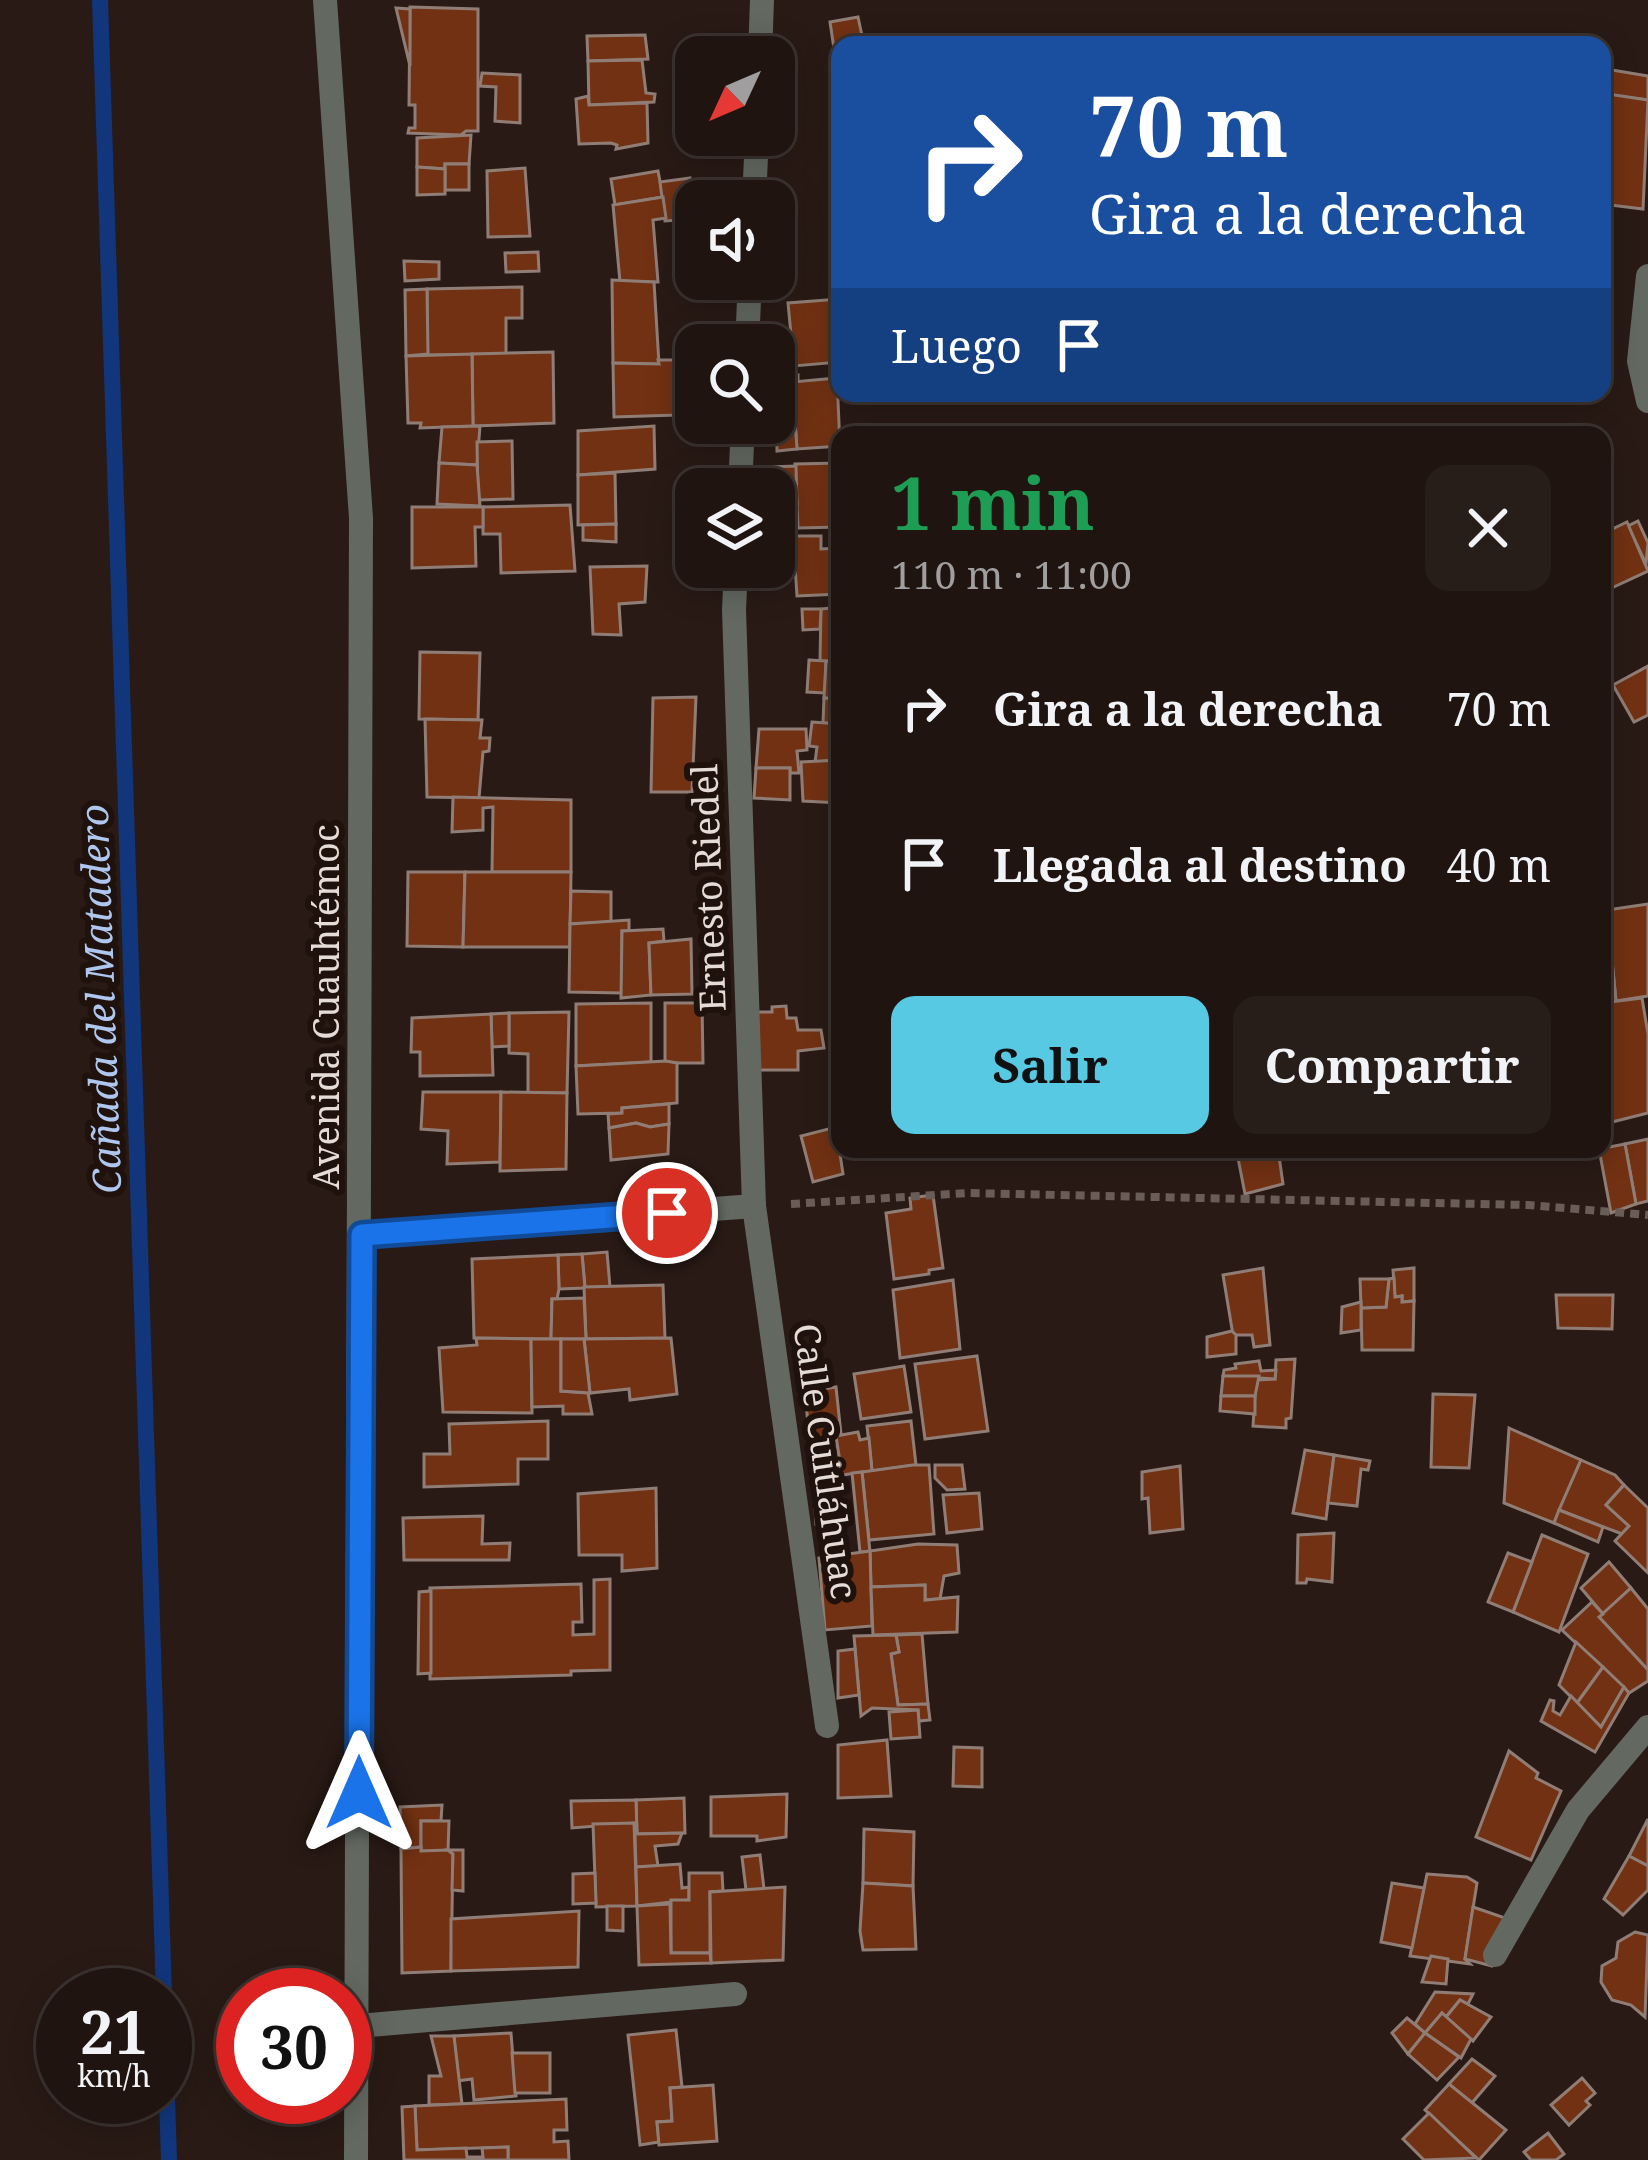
<!DOCTYPE html>
<html lang="es">
<meta charset="utf-8">
<style>
:root{--surface:#1f1410;--page:#271d19;--text:#f1f3f6;--muted:#a19e9f;--line:#3c3330;--accent:#58c9e3}
body{margin:0;font-family:"Noto Serif",serif;background:var(--page);color:var(--text);height:100vh;display:flex;flex-direction:column;font-size:45px;white-space:nowrap}
*{box-sizing:border-box;margin:0}
p{font-size:39px;color:var(--muted)}
.icon{flex:none;width:66px;height:66px;fill:none;stroke:currentColor;stroke-width:2;stroke-linecap:round;stroke-linejoin:round}
.map{position:relative;flex:1;overflow:hidden}
.sheet{position:absolute;left:831px;top:426px;width:780px;height:732px;display:flex;flex-direction:column;background:var(--surface);border-radius:24px;box-shadow:0 6px 30px #0003,0 0 0 3px var(--line)}
.sheet>*{flex:none}
.top-card{position:absolute;left:831px;top:36px;width:780px;height:366px;border-radius:24px;box-shadow:0 6px 30px #0003,0 0 0 3px var(--line);background:#1a4fa0;color:#fff;overflow:hidden}
.needle{width:78px;rotate:226deg}
.tools{position:absolute;left:675px;top:36px;display:grid;gap:24px}
.tools a{display:grid;place-items:center;width:120px;height:120px;border-radius:24px;background:var(--surface);box-shadow:0 6px 30px #0003,0 0 0 3px var(--line);font-size:60px}
.speed{position:absolute;left:36px;top:1968px;display:flex;gap:24px;font-size:60px;font-weight:700;text-align:center}
.speed>*{display:grid;place-content:center;width:156px;height:156px;border-radius:50%;background:var(--surface);box-shadow:0 6px 30px #0003,0 0 0 3px var(--line);line-height:1}
.speed small{font-size:30px;font-weight:400}
.speed .limit{border:18px solid #d22;background:#fff;color:#111}
.pin{position:absolute;display:grid;place-items:center;width:102px;height:102px;color:#fff;margin:-51px;border:6px solid #fff;border-radius:50%;box-shadow:0 3px 12px #0007}
.me{position:absolute;width:132px;margin:-66px;rotate:0deg;stroke-linejoin:round;filter:drop-shadow(0 0 9px #0008)}
.turn{display:flex;align-items:center;gap:42px;height:252px;padding:0 60px;font-size:54px}
.turn .icon{width:156px;height:156px;stroke-width:2.5}
.turn b{display:block;font-size:84px;line-height:102px}
.then{display:flex;align-items:center;height:114px;padding:0 60px;background:#0003;gap:24px;font-size:45px}
.round{display:grid;place-items:center;flex:none;width:126px;height:126px;border-radius:24px;background:var(--page)}
.head{display:flex;align-items:center;justify-content:space-between;height:204px;padding:0 60px}
h1{font-size:72px;font-weight:700;line-height:90px;color:#1e9e55}
.action{display:flex;gap:24px;margin-top:auto;padding:24px 60px}
.action a{flex:1;height:138px;border-radius:24px;background:var(--accent);color:#111;font-size:48px;font-weight:700;line-height:138px;text-align:center}
.action a+a{background:var(--page);color:var(--text)}
ul{padding:0;list-style:none}
li{display:flex;align-items:center;gap:36px;height:156px;padding:0 60px}
li div{flex:1}
li b{display:block;font-size:45px}
li em{font-style:normal}
.map>svg:first-child{display:block}
.lines{fill:none;stroke-linecap:round;stroke-linejoin:round}
.stream{stroke:#11367c;stroke-width:16}
.building{fill:#723113;stroke:#907e76;stroke-width:3}
.path{stroke:#6a5c57;stroke-width:8;stroke-dasharray:9 6;stroke-linecap:butt}
.street{stroke:#636861;stroke-width:24}
.route-casing{stroke:#114b97;stroke-width:30}
.route{stroke:#1a73e8;stroke-width:21}
.labels{text-anchor:middle;dominant-baseline:central;stroke-width:12;stroke-linejoin:round;paint-order:stroke}
.street-label{font-size:36px;fill:#e6dcd7;stroke:#1f110c}
.water-label{font-size:39px;font-style:italic;fill:#afc6ee;stroke:#1f110c}
</style>
<div class="map">
<svg width="1648" height="2160" viewBox="0 0 1648 2160">
<rect width="100%" height="100%" fill="#291a15"/>
<g class="lines">
<g class="stream">
<path d="M100,0l64,1995"/>
<path d="M165,2035l4,125"/>
</g>
</g>
<g class="building">
<path d="M410,7l68,2v122h-12l-5,4 -53,-2 1,-5h6v-23h-6z"/>
<path d="M396,8l14,1v57z"/>
<path d="M858,17l6,28h-24l-3,24 -7,-47z"/>
<path d="M645,35l3,24 -60,2 -1,-25z"/>
<path d="M642,60l4,33 9,1 -1,8 -65,3 -1,-44z"/>
<path d="M1606,69l42,7v24l-46,-6z"/>
<path d="M482,73l38,2v48l-25,-2 1,-34 -16,-1z"/>
<path d="M1608,94l40,6 -5,109 -41,-5z"/>
<path d="M588,96l1,9 58,-2 1,40 -32,6 1,-4 -6,-2 -32,1 -3,-45z"/>
<path d="M471,135l-2,29h-24v5l-28,-2v-29z"/>
<rect x="445" y="164" width="24" height="26"/>
<path d="M417,167l28,2v25l-28,1z"/>
<path d="M525,168l5,68 -42,1 -1,-66z"/>
<path d="M658,171l5,26 -48,8 -4,-26z"/>
<path d="M690,178l3,41 -28,2 -5,-39z"/>
<path d="M663,197l3,21 -13,2 5,62h-38l-7,-77z"/>
<path d="M538,252l1,19 -33,1 -1,-19z"/>
<path d="M404,261l35,1v17l-34,2z"/>
<path d="M612,280l42,2 5,82 -46,-1z"/>
<path d="M522,287v31h-16v36l-79,1v-66z"/>
<path d="M427,289l1,65 -22,2 -1,-66z"/>
<path d="M839,299l1,63 -46,4 -6,-63z"/>
<path d="M553,352l1,71 -81,3 -1,-72z"/>
<path d="M472,354l1,72 -53,2 1,-5h-13l-2,-67z"/>
<path d="M658,360h16l3,55 -63,2 -1,-54 46,1z"/>
<path d="M798,375v6l-6,1 2,24 -18,6 -2,-33z"/>
<path d="M837,378l3,68 -43,3 -5,-67z"/>
<path d="M794,406l3,43 -20,2 -1,-39z"/>
<path d="M480,426l-3,39 -38,-2 3,-36z"/>
<path d="M654,426l1,43 -77,6v-44z"/>
<path d="M512,441l1,58 -35,1 -1,-58z"/>
<path d="M439,463l38,2 3,41 -43,-2z"/>
<path d="M840,463v64l-42,1 -3,-64z"/>
<path d="M796,466l1,38 -23,-1v-14h-6v-22z"/>
<path d="M615,473l1,51 -38,1v-50z"/>
<path d="M570,505l5,66 -74,2 -1,-39h-17v-27z"/>
<path d="M412,507h71v20h-8l1,39 -64,2z"/>
<path d="M1638,521l10,22 -2,21 -18,-38z"/>
<path d="M1627,522l21,49 -45,21 -1,-58z"/>
<path d="M616,524v18l-33,-2v-15z"/>
<path d="M793,536h28v13l19,-1v46l-43,2z"/>
<path d="M647,566l-2,36 -26,2 2,31 -28,-1 -3,-67z"/>
<path d="M840,607v55l-20,-1 1,-52z"/>
<path d="M802,609h19l-1,20 -17,1z"/>
<path d="M420,652l60,1 -2,67 -59,-1z"/>
<path d="M809,660l17,1 -1,32 -18,-1z"/>
<path d="M826,661l14,1v37l-16,-1z"/>
<path d="M1648,666v49l-14,7 -21,-37z"/>
<path d="M696,697l-4,95h-41l2,-94z"/>
<path d="M824,698l16,1v25l-17,-1z"/>
<path d="M425,719l57,1 -2,18h10l-1,13 -6,1 -4,46 -52,-1z"/>
<path d="M812,722l28,2v36l-25,2 2,-15 -8,-1z"/>
<path d="M759,729h47l1,21 -10,1 2,22h-9v-5h-34z"/>
<path d="M840,760v43l-37,-2 -2,-39z"/>
<path d="M756,768h34v32l-36,-2z"/>
<path d="M453,797l118,3v72h-79l1,-65 -10,1v22l-31,2z"/>
<path d="M408,872h57l-2,75 -56,-1z"/>
<path d="M465,872h106l-1,75h-107z"/>
<path d="M571,891l40,1v30l-41,2z"/>
<path d="M1648,904v92l-32,5 -9,-91z"/>
<path d="M1607,910l9,91 -14,2v-92z"/>
<path d="M629,920v11h-7v62l-53,-1 1,-68z"/>
<path d="M663,929l1,12 -15,2 2,52 -30,3 1,-67z"/>
<path d="M691,939l1,55 -41,1 -2,-52z"/>
<path d="M1642,998l6,36v79l-36,9 -3,-84h-7v-35z"/>
<path d="M651,1003v59l-75,4v-62z"/>
<path d="M665,1003h37l1,60h-38z"/>
<path d="M786,1006l1,12h9l2,12h23l3,18 -26,3v19h-51l-1,-58h26v-5z"/>
<path d="M569,1012l-2,81h-39v-39l-19,-1v-40z"/>
<path d="M509,1013v33l-17,1 -1,-33z"/>
<path d="M491,1014l2,61 -73,1v-24h-9l1,-34z"/>
<path d="M1602,1038h7l3,84 -10,2z"/>
<path d="M666,1061l11,2v40l-55,5v5l-44,1 -2,-48z"/>
<path d="M423,1092h78l-1,70 -53,2 1,-33 -27,-2z"/>
<path d="M501,1092l66,1 -1,76 -66,2z"/>
<path d="M669,1104v20l-19,3 -14,-4 -27,5 -1,-14 14,-1v-5z"/>
<path d="M636,1123l14,4 19,-3 -1,30 -57,6 -2,-32z"/>
<path d="M836,1127l7,47 -30,8 -12,-46z"/>
<path d="M1648,1139v62l-12,3 -11,-60z"/>
<path d="M1625,1144l11,60 -25,9 -12,-64z"/>
<path d="M1258,1149h20l5,35 -38,10 -8,-41z"/>
<path d="M933,1195l10,73 -14,2v4l-35,5 -8,-66 25,-4 -1,-11z"/>
<path d="M607,1252l3,35 -25,1 -3,-34z"/>
<path d="M582,1254l3,34 -26,1 -1,-34z"/>
<path d="M558,1255l1,34 -2,10h-5l-1,40 -77,-1 -2,-79z"/>
<path d="M1263,1268l7,77 -16,2 -2,-12h-19l-10,-60z"/>
<path d="M1414,1268v33l-12,1v-6l-7,1 -2,-27z"/>
<path d="M1394,1278l1,19 7,-1v6l12,-1 -1,49h-51l-1,-42 25,-1 3,-28z"/>
<path d="M1360,1279h29l-3,28 -25,1z"/>
<path d="M953,1280l7,69 -60,9 -7,-68z"/>
<path d="M663,1285l2,53 -79,1 -2,-52z"/>
<path d="M1556,1295h57l-1,34 -54,-1z"/>
<path d="M584,1298l2,41h-35l1,-40z"/>
<path d="M1361,1302v28l-20,3 1,-26z"/>
<path d="M1232,1331l4,4v19l-29,3v-20z"/>
<path d="M476,1338l55,1 1,74 -89,-1 -4,-64 38,-3z"/>
<path d="M671,1338l6,56 -47,6 -1,-11 -39,4 -6,-54z"/>
<path d="M531,1339h30v52l27,2 4,21h-29v-8l-31,1z"/>
<path d="M561,1339h23l6,54 -29,-2z"/>
<path d="M977,1356l11,75 -63,8 -10,-75z"/>
<path d="M1295,1359l-4,59 -5,1v9l-33,-2 3,-46 19,-1 1,-19z"/>
<path d="M1259,1361l2,10 15,-1 -1,9 -52,-3 1,-6 12,-2 -1,-4z"/>
<path d="M904,1366l7,46 -50,7 -7,-45z"/>
<path d="M1223,1376h36l-4,20h-34z"/>
<path d="M836,1387l5,47 -5,2 6,39 -29,4 -7,-76 10,-1 -1,-12z"/>
<path d="M1433,1394l42,1 -6,73 -38,-1z"/>
<path d="M1221,1396h34v18l-35,-3z"/>
<path d="M548,1421v38h-30v25l-94,3v-33h26l-1,-30z"/>
<path d="M911,1421l5,44 -44,6 -5,-45z"/>
<path d="M1509,1428l72,32 -27,63 -50,-20z"/>
<path d="M858,1432l2,8 9,-2 3,33 -30,4 -6,-39z"/>
<path d="M1305,1450l29,5 -8,64 -33,-6z"/>
<path d="M1334,1455l36,6 -2,9 -7,-1 -4,37 -29,-3z"/>
<path d="M1581,1460l34,15 9,10 -18,20 23,21 -7,8 -63,-24z"/>
<path d="M913,1465h16l5,69 -65,6 -7,-68z"/>
<path d="M935,1465h27l3,24 -18,1 -12,-12z"/>
<path d="M1180,1466l3,63 -33,4 -2,-35 -6,1v-27z"/>
<path d="M862,1472l8,80h-10l-8,-79z"/>
<path d="M836,1476l4,45 -24,3 -3,-45z"/>
<path d="M1624,1485l24,23v65l-33,-32 14,-15 -23,-21z"/>
<path d="M656,1488l1,80 -35,3v-16h-43l-1,-61z"/>
<path d="M979,1493l3,36 -35,4 -4,-38z"/>
<path d="M1559,1510l44,17 -5,15 -44,-19z"/>
<path d="M483,1516l-1,28 28,-1 -1,17h-105l-1,-42z"/>
<path d="M1334,1533l-2,49 -25,-3 -1,4h-9l1,-48z"/>
<path d="M1542,1535l46,19 -29,78 -46,-20z"/>
<path d="M918,1544l39,1 2,28 -15,3 -4,23 -15,1v-15l-54,2 -1,-36z"/>
<path d="M870,1551l2,75 -47,4 -6,-72z"/>
<path d="M1508,1553l24,9 -19,50 -25,-10z"/>
<path d="M1609,1562l22,26 -28,26 -22,-26z"/>
<path d="M610,1579v91l-39,1v4l-141,4v-91l151,-4 1,38h-9v13l21,-1v-54z"/>
<path d="M925,1585v15l33,-3 -1,35 -84,3 -2,-48z"/>
<path d="M1631,1588l17,21v61l-49,-53z"/>
<path d="M431,1591v82l-13,1 1,-82z"/>
<path d="M1592,1602l11,12 -4,3 49,53v11l-19,12 -67,-63z"/>
<path d="M922,1634l6,70 -30,1 -7,-51 8,-2 -3,-17z"/>
<path d="M896,1635l3,17 -8,2 7,51 30,-1 2,16 -11,1 -1,-11 -46,-2 -11,8 -7,-80z"/>
<path d="M1576,1642l27,25 -26,36 -18,-18z"/>
<path d="M855,1649l4,46 -21,3v-47z"/>
<path d="M1603,1667l21,20 -23,40 -24,-24z"/>
<path d="M1624,1687l5,6 -34,59 -54,-31 9,-21 4,1 -1,10 7,4 11,-19 30,31z"/>
<path d="M918,1710l2,27 -29,2 -2,-27z"/>
<path d="M887,1740l4,56 -53,2v-53z"/>
<path d="M954,1747l28,1v39l-29,-1z"/>
<path d="M1509,1751l29,22 -2,5 25,13 -30,69 -55,-23z"/>
<path d="M787,1794l-1,43 -29,4v-5h-46v-39z"/>
<path d="M684,1798l1,35 -48,1 -1,-34z"/>
<path d="M636,1800l1,34 -3,-11 -62,5 -1,-27z"/>
<path d="M442,1805l-1,16h-20v26l-20,2 -1,-42z"/>
<path d="M1648,1819v47l-19,-10z"/>
<path d="M421,1821h28l-1,30h-27z"/>
<path d="M634,1823l3,83 -41,1 -3,-83z"/>
<path d="M864,1829l50,3 -1,54 -50,-3z"/>
<path d="M682,1833l-4,11 -23,2 3,20 -22,1 -1,-33z"/>
<path d="M421,1847v4l27,-1 5,4 -2,117 -49,2 -1,-124z"/>
<path d="M448,1850h15v41l-11,-1 1,-36z"/>
<path d="M760,1855l4,34 -18,1 -4,-33z"/>
<path d="M1629,1856l19,10v24l-25,25 -19,-16z"/>
<path d="M680,1864l2,24 7,-1v13l-52,6 -1,-39z"/>
<path d="M595,1873l1,30 -23,1v-30z"/>
<path d="M689,1873h33l1,18 -13,1v61h-39v-53h18z"/>
<path d="M1427,1874l40,3 10,6 -12,76 5,5 -60,-8z"/>
<path d="M863,1883l50,3 3,63 -53,1 -3,-19z"/>
<path d="M1392,1883l32,5 -12,60 -31,-6z"/>
<path d="M785,1887l-2,73 -72,3 -1,-71z"/>
<path d="M670,1904l1,49h39l1,10 -72,2 -2,-59z"/>
<path d="M607,1906h16v25l-16,-1z"/>
<path d="M1473,1907l41,14 -22,45 -27,-7z"/>
<path d="M579,1911l-1,56 -127,4v-52z"/>
<path d="M1635,1932l13,3 -3,82 -14,-12 -19,-5 -11,-18 1,-16 14,-8 2,-16z"/>
<path d="M1431,1956l17,3 -2,25 -24,-2z"/>
<path d="M1435,1992l38,2 -5,10 -8,-4 -14,17 -4,-4 -17,20 -10,-9z"/>
<path d="M1460,2000l31,17 -18,24 -27,-24z"/>
<path d="M1442,2013l29,26 -10,19 -36,-25z"/>
<path d="M1407,2018l18,15 -17,21 -16,-21z"/>
<path d="M676,2030l6,57 -12,1 2,33 -15,1 2,20 -19,3 -12,-110z"/>
<path d="M511,2033l5,63 -42,4 -2,-21 -15,2 -3,-45z"/>
<path d="M1425,2033l34,24 -22,23 -29,-26z"/>
<path d="M431,2036h23l8,68 -33,1v-29h12z"/>
<path d="M512,2053h38v40h-35z"/>
<path d="M1472,2059l23,17 -24,28 -22,-20z"/>
<path d="M1582,2078l13,15 -9,8 4,4 -21,20 -18,-20z"/>
<path d="M1449,2084l57,46 -27,30 -54,-50z"/>
<path d="M713,2085l4,56 -58,4 -2,-23 15,-1 -2,-33z"/>
<path d="M566,2099l1,31h-13v12l14,-1 1,19h-61v-13l-91,3 -2,-44z"/>
<path d="M415,2106l2,44 49,-2 1,9h16l-1,-9 26,-1v13h-104l-2,-53z"/>
<path d="M1429,2113l47,45 -52,2 -21,-21z"/>
<path d="M1548,2133l16,21 -8,6h-25l-7,-8z"/>
</g>
<g class="lines">
<path class="path" d="M791,1204l176,-11 561,12 120,10"/>
<g class="street">
<path d="M325,0l36,518 -5,1642"/>
<path d="M760,57l2,-57"/>
<path d="M754,201l3,-66"/>
<path d="M1648,276l-9,85 9,40"/>
<path d="M747,345l3,-66"/>
<path d="M740,489l3,-66"/>
<path d="M736,567l-2,43 20,596 73,520"/>
<path d="M362,1235l392,-29"/>
<path d="M1495,1955l83,-145 70,-83"/>
<path d="M358,2026l377,-32"/>
</g>
</g>
<g class="lines">
<defs>
<path id="route" d="M359,1793l3,-558 305,-22"/>
</defs>
<use href="#route" class="route-casing"/>
<use href="#route" class="route"/>
</g>
<g class="labels">
<g class="street-label">
<text transform="translate(708 888) rotate(-92)">Ernesto Riedel</text>
<text transform="translate(325 1007) rotate(-90)">Avenida Cuauhtémoc</text>
<text transform="translate(826 1461) rotate(82)">Calle Cuitláhuac</text>
</g>
<g class="water-label">
<text transform="translate(99 999) rotate(-92)">Cañada del Matadero</text>
</g>
</g>
</svg>
<div class="tools">
<a><svg class="needle" viewBox="-14 -14 28 28"><path d="M0-13l5 13h-10z" fill="#e53935"/><path d="M0 13l5-13h-10z" fill="#a19e9f"/></svg></a>
<a><svg class="icon" aria-label="sound" viewBox="0 0 24 24"><path d="M4 9h4l5-4v14l-5-4H4zM17 9q2 3 0 6"/></svg></a>
<a><svg class="icon" aria-label="search" viewBox="0 0 24 24"><circle cx="10" cy="10" r="6"/><path d="M15 15l6 6"/></svg></a>
<a><svg class="icon" aria-label="layers" viewBox="0 0 24 24"><path d="M12 4l9 5-9 5-9-5zM3 14l9 5 9-5"/></svg></a>
</div>
<div class="speed"><div>21<small>km/h</small></div><div class="limit">30</div></div>
<div class="pin" style="left:667px;top:1213px;background:#d93025"><svg class="icon" aria-label="arrive" viewBox="0 0 24 24"><path d="M6 21V4h12l-3 4 3 4H6"/></svg></div>
<svg class="me" style="left:359px;top:1793px" viewBox="-20 -20 40 40"><path d="M0-17L14 15 0 8-14 15z" fill="#1a73e8" stroke="#fff" stroke-width="4"/></svg>
<div class="top-card">
<div class="turn"><svg class="icon" aria-label="right" viewBox="0 0 24 24"><path d="M7 20v-9h11M14 6l5 5-5 5"/></svg><div><b>70 m</b>Gira a la derecha</div></div>
<div class="then">Luego<svg class="icon" aria-label="arrive" viewBox="0 0 24 24"><path d="M6 21V4h12l-3 4 3 4H6"/></svg></div>
</div>
<section class="sheet">
<div class="head"><div><h1>1 min</h1><p>110 m · 11:00</p></div><a class="round"><svg class="icon" aria-label="close" viewBox="0 0 24 24"><path d="M6 6l12 12M18 6L6 18"/></svg></a></div>
<ul>
<li><svg class="icon" aria-label="right" viewBox="0 0 24 24"><path d="M7 20v-9h11M14 6l5 5-5 5"/></svg><div><b>Gira a la derecha</b></div><em>70 m</em></li>
<li><svg class="icon" aria-label="arrive" viewBox="0 0 24 24"><path d="M6 21V4h12l-3 4 3 4H6"/></svg><div><b>Llegada al destino</b></div><em>40 m</em></li>
</ul>
<div class="action"><a>Salir</a><a>Compartir</a></div>
</section>
</div>
